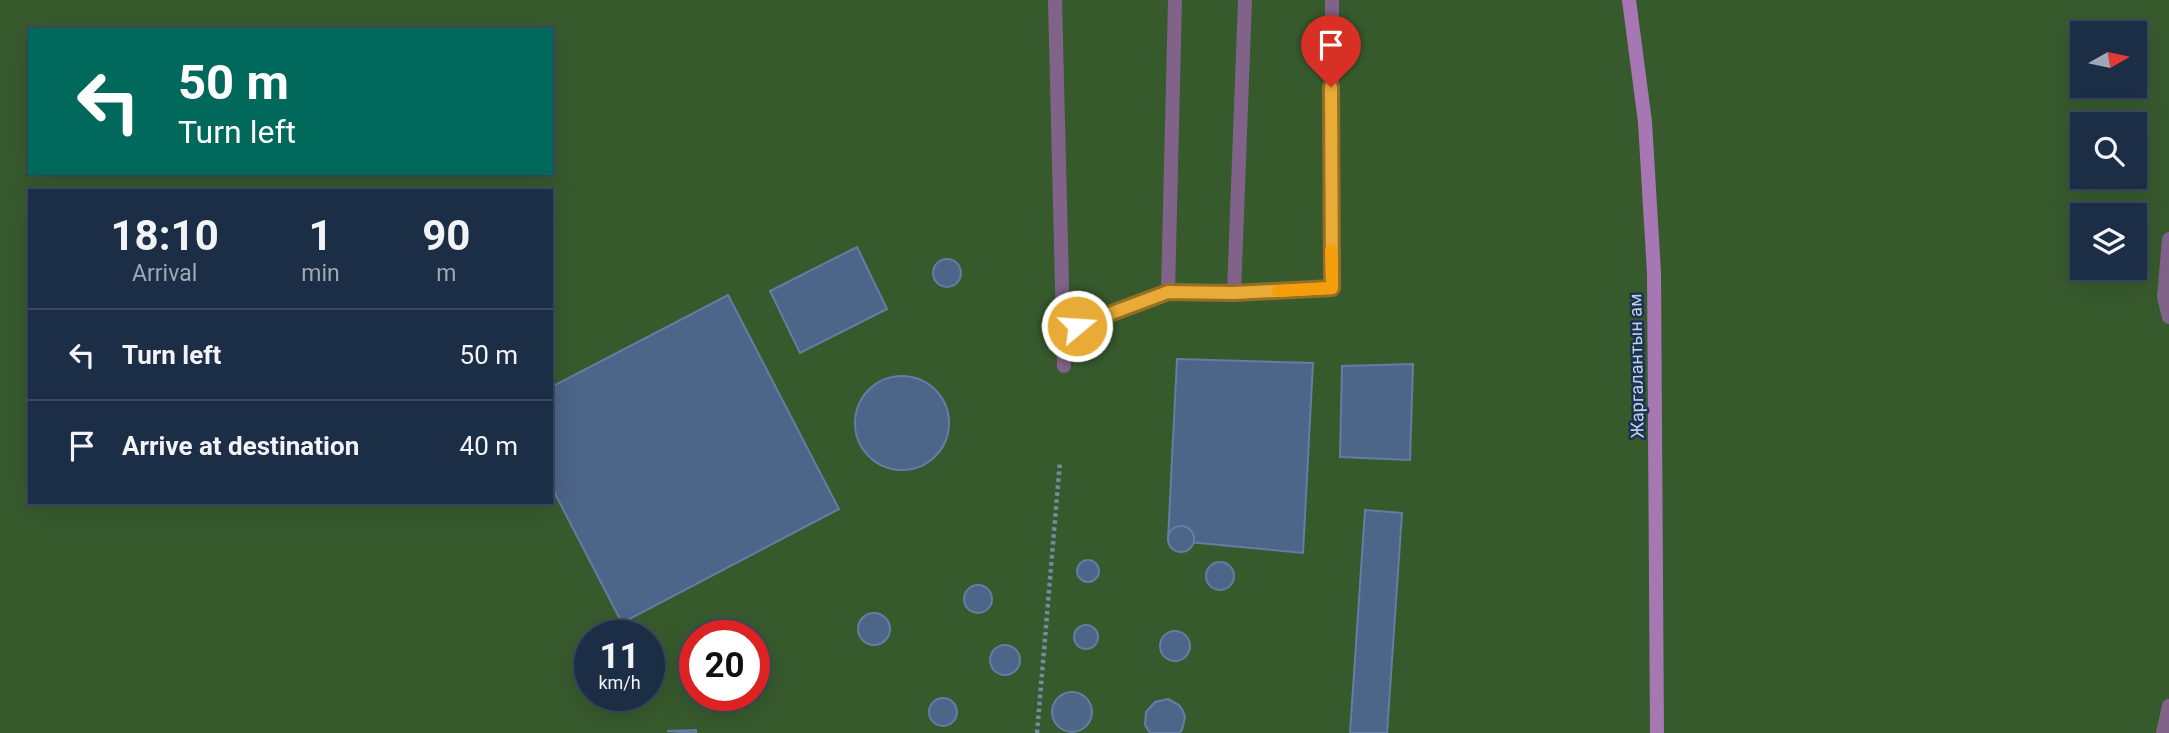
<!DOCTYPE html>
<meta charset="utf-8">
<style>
:root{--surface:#1c2d46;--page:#293951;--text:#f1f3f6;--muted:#a0a8b3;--line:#3a495f}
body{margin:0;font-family:Roboto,sans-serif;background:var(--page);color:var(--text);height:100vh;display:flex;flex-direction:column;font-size:26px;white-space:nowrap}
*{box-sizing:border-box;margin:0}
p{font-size:23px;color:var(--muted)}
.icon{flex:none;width:38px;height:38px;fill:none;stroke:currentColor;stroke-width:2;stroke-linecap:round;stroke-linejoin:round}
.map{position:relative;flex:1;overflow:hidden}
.details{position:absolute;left:28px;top:189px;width:525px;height:315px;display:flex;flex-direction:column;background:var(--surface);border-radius:0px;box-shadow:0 7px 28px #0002,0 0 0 2px var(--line)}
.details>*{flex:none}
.banner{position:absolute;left:28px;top:28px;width:525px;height:147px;border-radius:0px;box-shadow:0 7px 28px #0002,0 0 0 2px var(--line);background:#00695c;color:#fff;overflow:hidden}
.needle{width:46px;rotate:81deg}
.buttons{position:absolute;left:2070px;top:21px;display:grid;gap:14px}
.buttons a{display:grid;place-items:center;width:77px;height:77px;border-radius:0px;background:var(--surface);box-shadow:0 7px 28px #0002,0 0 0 2px var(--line);font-size:35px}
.speed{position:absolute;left:574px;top:620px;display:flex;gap:14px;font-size:35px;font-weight:700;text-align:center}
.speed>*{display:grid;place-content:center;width:91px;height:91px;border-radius:50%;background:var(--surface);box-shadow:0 7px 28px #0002,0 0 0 2px var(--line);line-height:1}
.speed small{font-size:18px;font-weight:400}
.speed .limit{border:10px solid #d22;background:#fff;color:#111}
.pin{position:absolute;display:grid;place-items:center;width:60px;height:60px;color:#fff;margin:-72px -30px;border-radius:50% 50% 50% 0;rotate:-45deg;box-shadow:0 0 7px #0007}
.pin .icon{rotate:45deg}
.me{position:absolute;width:77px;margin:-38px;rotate:72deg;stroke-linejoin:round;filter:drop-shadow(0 0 5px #0008)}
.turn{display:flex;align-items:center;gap:24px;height:147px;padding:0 35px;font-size:32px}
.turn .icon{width:91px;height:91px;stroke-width:2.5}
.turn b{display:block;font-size:49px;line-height:60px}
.eta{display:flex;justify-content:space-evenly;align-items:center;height:119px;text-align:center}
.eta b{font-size:42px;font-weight:700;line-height:49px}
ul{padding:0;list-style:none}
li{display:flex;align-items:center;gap:21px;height:91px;padding:0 35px;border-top:2px solid var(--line)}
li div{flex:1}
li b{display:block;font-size:26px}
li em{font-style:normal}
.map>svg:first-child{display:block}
.green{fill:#375a2d;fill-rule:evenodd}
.building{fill:#4d6589;stroke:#647da3;stroke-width:2}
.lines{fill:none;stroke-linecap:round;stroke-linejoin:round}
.path{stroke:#7789a4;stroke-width:4.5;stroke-dasharray:3.5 3.5;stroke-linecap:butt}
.lane{stroke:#816389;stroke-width:14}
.street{stroke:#816389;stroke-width:14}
.secondary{stroke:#a777b4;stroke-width:14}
.route-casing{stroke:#976f24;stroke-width:18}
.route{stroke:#e9ab37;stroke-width:12}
.slow{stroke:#f59e0b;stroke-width:12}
.labels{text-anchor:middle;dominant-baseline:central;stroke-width:5;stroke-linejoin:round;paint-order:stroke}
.street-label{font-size:18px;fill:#c4d2e7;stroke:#1c3253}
</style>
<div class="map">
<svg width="2169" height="733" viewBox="0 0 2169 733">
<rect width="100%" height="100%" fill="#263c5e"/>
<path class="green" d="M0,0h2169v733h-2169zM30,30h521v143h-521zM2082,33h53v53h-53zM2082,124h53v53h-53zM30,191h521v311h-521zM2082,215h53v53h-53zM590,635h59v60h-59zM695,635h59v60h-59z"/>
<g class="building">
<path d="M857,247l30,62 -87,44 -30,-62z"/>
<circle cx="947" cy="273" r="14"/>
<path d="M728,295l111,214 -217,114 -71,-137v-99z"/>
<path d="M1177,359l136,4 -10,190 -135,-13z"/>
<path d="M1413,364l-3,96 -70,-3 2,-91z"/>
<circle cx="902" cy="423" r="47"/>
<path d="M1365,510l37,3 -15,220h-37z"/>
<circle cx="1181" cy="539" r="13"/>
<circle cx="1088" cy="571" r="11"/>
<circle cx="1220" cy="576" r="14"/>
<circle cx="978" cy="599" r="14"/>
<circle cx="874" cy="629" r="16"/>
<circle cx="1086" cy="637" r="12"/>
<circle cx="1175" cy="646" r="15"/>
<circle cx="1005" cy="660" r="15"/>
<circle cx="1072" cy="712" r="20"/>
<circle cx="943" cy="712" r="14"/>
<path d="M1168,699l11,6 4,6 2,6 -3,13 -3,3h-29l-5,-8 1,-13 9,-10z"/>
<path d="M696,730v3l-29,-2z"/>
</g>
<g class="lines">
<path class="path" d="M1037,733l23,-272"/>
<g class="lane">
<path d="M1055,0l9,366"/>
<path d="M1168,292l7,-292"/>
<path d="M1234,293l11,-293"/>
<path d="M1064,330l52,-17 52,-21 66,1 98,-5v-288"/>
</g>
<g class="street">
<path d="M2169,239l-5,58 5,20"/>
<path d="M2163,733l6,-27"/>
</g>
<path class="secondary" d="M1629,0l16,122 9,151 3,460"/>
</g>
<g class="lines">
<defs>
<path id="route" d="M1077,326l91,-34 66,1 98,-5 -1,-201"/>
</defs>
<use href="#route" class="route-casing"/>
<use href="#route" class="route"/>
<path class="slow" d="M1278,291l54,-3 -1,-38"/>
</g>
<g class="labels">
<g class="street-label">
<text transform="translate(1636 366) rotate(-91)">Жаргалантын ам</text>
</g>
</g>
</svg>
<div class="buttons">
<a><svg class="needle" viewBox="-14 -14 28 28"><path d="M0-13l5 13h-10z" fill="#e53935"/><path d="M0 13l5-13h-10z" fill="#a0a8b3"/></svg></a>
<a><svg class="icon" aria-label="search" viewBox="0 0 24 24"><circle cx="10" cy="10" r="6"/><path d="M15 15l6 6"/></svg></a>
<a><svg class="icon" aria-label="layers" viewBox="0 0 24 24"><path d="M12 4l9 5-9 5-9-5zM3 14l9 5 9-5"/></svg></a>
</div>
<div class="speed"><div>11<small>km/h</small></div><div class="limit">20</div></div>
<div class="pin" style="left:1331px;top:87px;background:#d93025"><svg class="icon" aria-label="arrive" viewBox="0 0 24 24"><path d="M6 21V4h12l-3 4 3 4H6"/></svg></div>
<svg class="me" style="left:1077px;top:326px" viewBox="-20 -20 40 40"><circle r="17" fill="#e9ab37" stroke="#fff" stroke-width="3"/><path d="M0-11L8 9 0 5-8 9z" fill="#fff"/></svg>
<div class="banner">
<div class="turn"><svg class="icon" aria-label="left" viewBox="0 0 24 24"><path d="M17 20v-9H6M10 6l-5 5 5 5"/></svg><div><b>50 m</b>Turn left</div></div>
</div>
<section class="details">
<div class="eta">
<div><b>18:10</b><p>Arrival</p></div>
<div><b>1</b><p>min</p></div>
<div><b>90</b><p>m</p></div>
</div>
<ul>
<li><svg class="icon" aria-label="left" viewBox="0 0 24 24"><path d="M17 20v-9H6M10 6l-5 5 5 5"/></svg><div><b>Turn left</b></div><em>50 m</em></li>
<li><svg class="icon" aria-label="arrive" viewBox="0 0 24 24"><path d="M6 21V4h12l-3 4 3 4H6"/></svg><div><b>Arrive at destination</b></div><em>40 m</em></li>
</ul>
</section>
</div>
